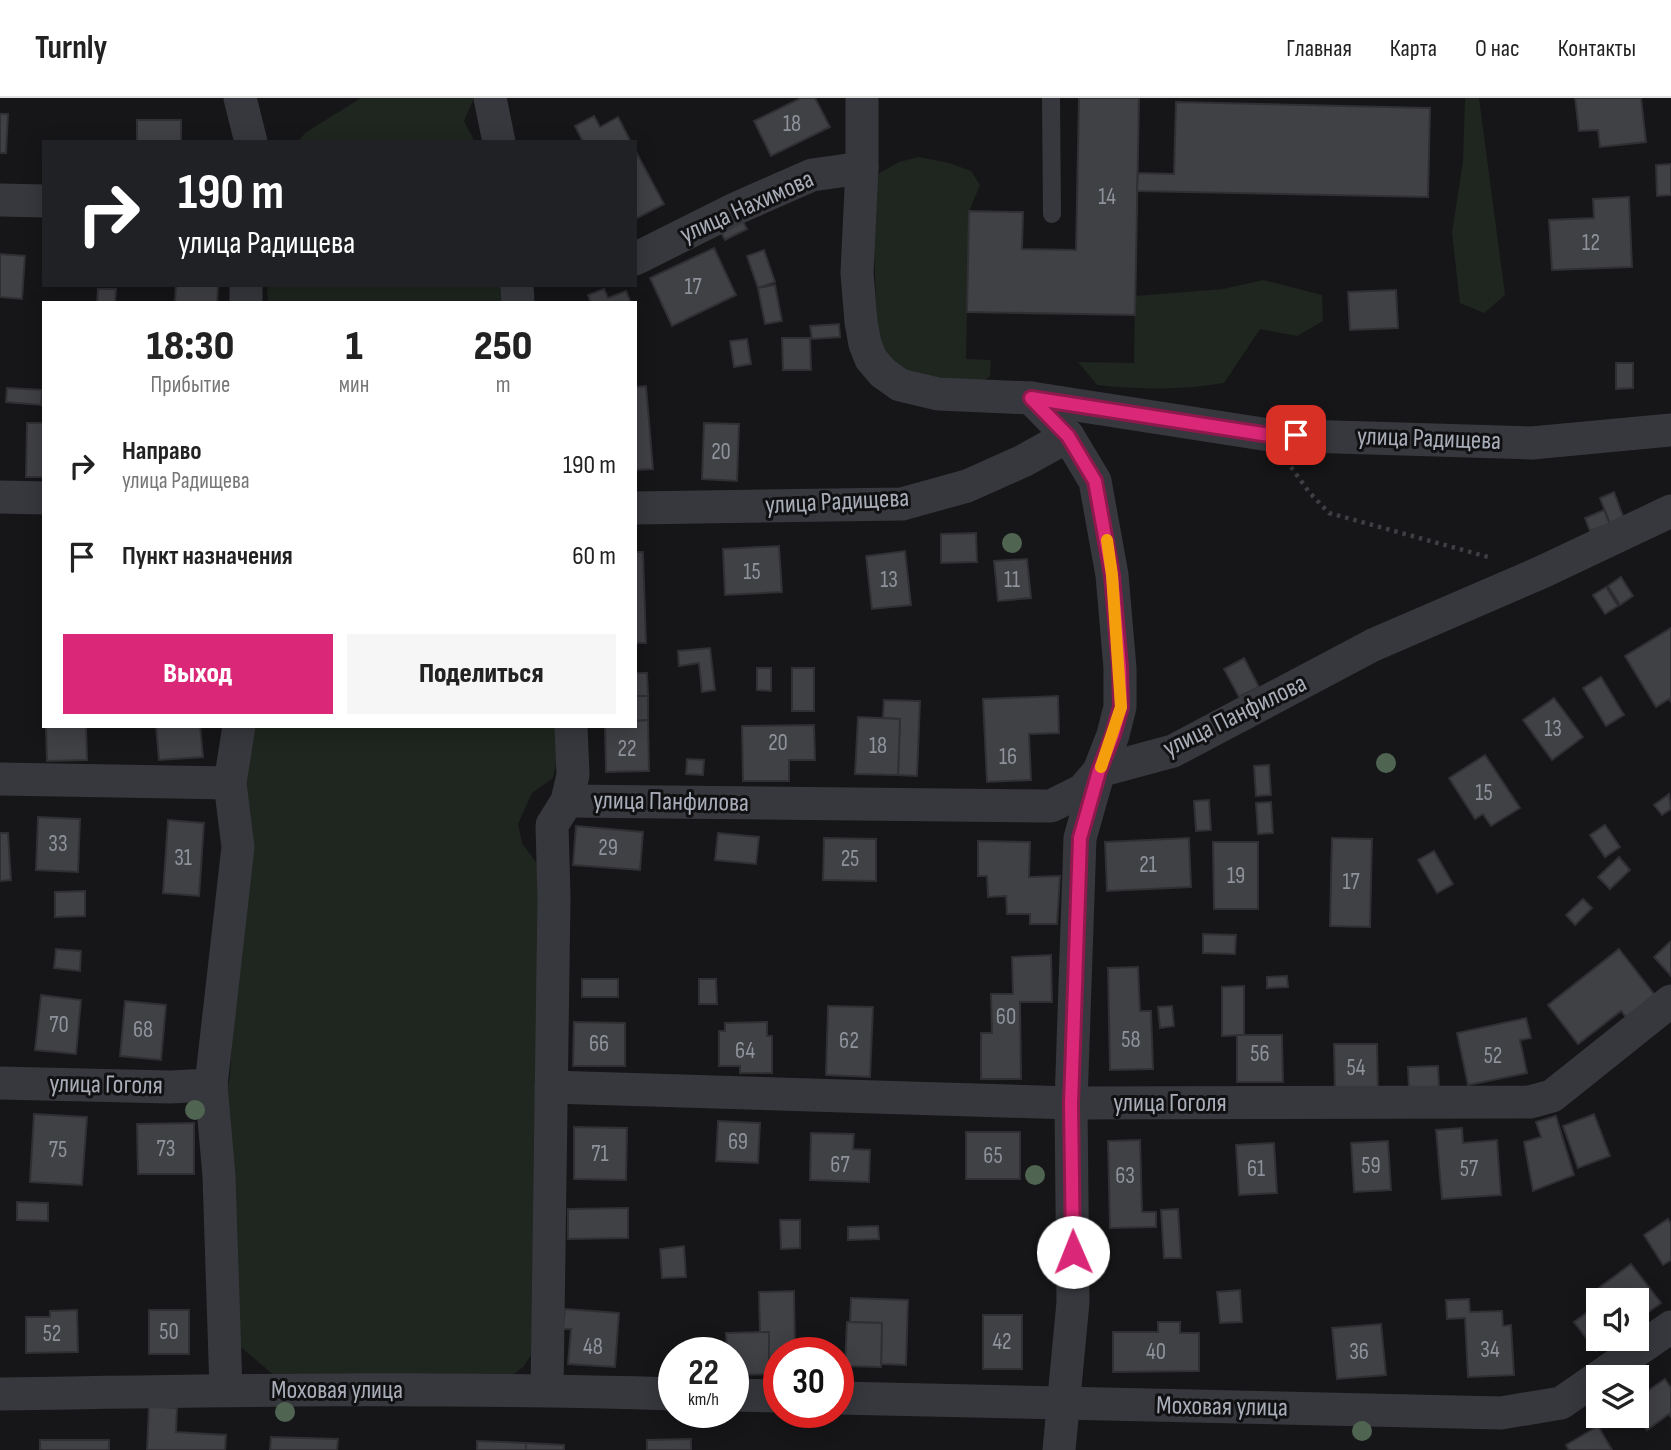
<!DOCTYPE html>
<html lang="ru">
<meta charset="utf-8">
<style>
:root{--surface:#fff;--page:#f6f6f6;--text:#222;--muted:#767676;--line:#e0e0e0;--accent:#db2777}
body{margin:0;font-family:"Sofia Sans Condensed",sans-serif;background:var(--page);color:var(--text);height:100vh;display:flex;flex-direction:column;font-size:26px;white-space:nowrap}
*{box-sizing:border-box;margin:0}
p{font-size:23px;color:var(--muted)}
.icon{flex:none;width:38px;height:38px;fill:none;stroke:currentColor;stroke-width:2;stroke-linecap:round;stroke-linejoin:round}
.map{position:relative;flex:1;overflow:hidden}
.side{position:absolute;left:42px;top:203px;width:595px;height:427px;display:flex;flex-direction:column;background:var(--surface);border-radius:0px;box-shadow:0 4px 18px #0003}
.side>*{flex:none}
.top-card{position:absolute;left:42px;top:42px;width:595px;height:147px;border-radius:0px;box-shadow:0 4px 18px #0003;background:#202124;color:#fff;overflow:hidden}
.buttons{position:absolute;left:1586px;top:1190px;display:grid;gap:14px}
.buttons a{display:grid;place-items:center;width:63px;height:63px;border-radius:0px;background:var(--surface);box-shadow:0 4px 18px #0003;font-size:35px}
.speed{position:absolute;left:658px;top:1239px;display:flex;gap:14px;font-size:35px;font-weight:700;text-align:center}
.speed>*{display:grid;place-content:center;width:91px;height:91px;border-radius:50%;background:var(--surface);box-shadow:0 4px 18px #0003;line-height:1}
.speed small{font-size:18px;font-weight:400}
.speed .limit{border:10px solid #d22;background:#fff;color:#111}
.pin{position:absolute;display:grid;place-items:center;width:60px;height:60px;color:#fff;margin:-30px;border-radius:14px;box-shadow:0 4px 10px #0006}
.me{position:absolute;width:77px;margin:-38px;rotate:359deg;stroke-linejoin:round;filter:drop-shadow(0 0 5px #0008)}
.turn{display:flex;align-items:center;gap:24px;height:147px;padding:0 21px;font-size:32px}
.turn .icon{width:91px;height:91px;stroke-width:2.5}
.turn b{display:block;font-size:49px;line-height:60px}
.eta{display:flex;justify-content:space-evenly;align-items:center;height:119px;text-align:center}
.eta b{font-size:42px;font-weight:800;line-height:49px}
.action{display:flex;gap:14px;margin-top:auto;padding:14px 21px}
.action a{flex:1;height:80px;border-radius:0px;background:var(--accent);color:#fff;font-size:28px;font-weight:800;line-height:80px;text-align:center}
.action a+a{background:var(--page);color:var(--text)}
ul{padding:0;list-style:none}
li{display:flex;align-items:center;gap:21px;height:91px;padding:0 21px}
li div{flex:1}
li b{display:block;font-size:26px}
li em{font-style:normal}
header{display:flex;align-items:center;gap:42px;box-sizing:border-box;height:98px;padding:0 35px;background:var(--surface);border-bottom:2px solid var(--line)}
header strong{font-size:33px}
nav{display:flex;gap:38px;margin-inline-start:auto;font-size:24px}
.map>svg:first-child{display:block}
.green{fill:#1e261f}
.building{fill:#404145;stroke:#303034;stroke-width:2}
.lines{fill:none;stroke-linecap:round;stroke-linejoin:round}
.path{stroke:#3d3f44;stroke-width:4.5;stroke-dasharray:3.5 5;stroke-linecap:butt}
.lane{stroke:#37383d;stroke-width:18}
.street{stroke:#37383d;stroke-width:33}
.tree{fill:#506452}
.route-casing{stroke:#8e194d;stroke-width:18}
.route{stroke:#db2777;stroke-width:12}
.slow{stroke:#f59e0b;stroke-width:12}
.labels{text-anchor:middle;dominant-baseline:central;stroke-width:6;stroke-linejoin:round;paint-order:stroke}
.number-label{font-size:23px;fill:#8e929b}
.street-label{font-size:26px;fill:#a8adb8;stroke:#111113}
</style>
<header>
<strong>Turnly</strong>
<nav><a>Главная</a><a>Карта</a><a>О нас</a><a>Контакты</a></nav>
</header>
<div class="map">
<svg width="1671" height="1352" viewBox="0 0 1671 1352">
<rect width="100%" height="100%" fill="#161618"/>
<g class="green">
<path d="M361,0h113l-10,23 11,21h-177l7,-9z"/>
<path d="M1465,0h14l26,197 -21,18 -24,-10 -8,-70 11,-72z"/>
<path d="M919,59l30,6 22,8 9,14 -11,26 -3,148 25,1 -1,16 -14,10 -71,-7 -27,-29 -7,-172 28,-16z"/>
<path d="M1263,182l59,15 1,26 -26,15 -37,-7 -36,54c-46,7 -81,7 -127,2l-19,-23 56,1 1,-67 88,-7z"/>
<path d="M267,187h240l1,18h-240z"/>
<path d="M256,628h304l2,12 -9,40 -21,15 -14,31 4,19 22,30 -4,468 -16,25 -17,14 -232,-4 -39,-33 -13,-242 7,-24 15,-300z"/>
</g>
<g class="building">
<path d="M801,0h14l15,29 -59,29 -17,-35z"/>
<path d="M1079,0h60l-4,217 -168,-3 2,-101 54,1 -1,37 54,1z"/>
<path d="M1575,0h66l5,44 -46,5 -2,-17 -19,1z"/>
<path d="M1176,4l254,6 -2,89 -291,-6 1,-18 36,1z"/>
<path d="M0,16h8l-2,39h-6z"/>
<path d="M594,18l6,11 18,-10 13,25h-48l-8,-16z"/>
<rect x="137" y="22" width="44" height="22"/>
<path d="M635,52l29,54 -29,15z"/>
<path d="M1671,66v31l-14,1 -1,-31z"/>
<path d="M1629,99l3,70 -80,3 -3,-50 45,-2 -1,-19z"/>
<path d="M741,120l6,11 -22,11 -6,-11z"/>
<path d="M714,150l22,47 -64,31 -22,-48z"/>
<path d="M764,152l11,32 -17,6 -11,-32z"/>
<path d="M0,156l25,2 -3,43 -22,-2z"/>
<path d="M176,187h42l-1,18h-42z"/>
<path d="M775,187l7,36 -17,3 -7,-36z"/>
<path d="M98,191h18l-1,14h-18z"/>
<path d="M604,191l4,9 18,-7 5,12h-40l-3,-8z"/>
<path d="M1396,192l2,38 -48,2 -2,-38z"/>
<path d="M839,226l1,13 -28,2 -2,-13z"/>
<path d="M782,240h28l1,32h-28z"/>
<path d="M747,241l4,25 -17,3 -4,-26z"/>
<path d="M1616,265h17v25l-17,1z"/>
<path d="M646,288l7,83 -18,1v-83z"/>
<path d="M7,290l35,2 -1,15 -35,-3z"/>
<path d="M27,325h17v54h-18z"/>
<path d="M704,325l35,1 -2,57 -35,-2z"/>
<path d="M1614,394l10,27 -14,5 -10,-26z"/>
<path d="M1604,412l6,14 -20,7 -5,-13z"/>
<path d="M976,435l1,29 -36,1v-29z"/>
<path d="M779,448l3,46 -57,3 -2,-46z"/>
<path d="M905,453l6,54 -39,4 -6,-53z"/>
<path d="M635,454h8l3,91h-11z"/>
<path d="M1027,461l4,39 -33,3 -4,-40z"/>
<path d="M1621,479l12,19 -13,9 -12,-19z"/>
<path d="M1606,489l12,19 -13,8 -12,-19z"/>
<path d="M1671,530v74l-2,-3 -13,8 -31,-51z"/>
<path d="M710,550l5,42 -13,2 -3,-29 -20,3 -1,-15z"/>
<path d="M1244,560l15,29 -20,10 -15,-28z"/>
<path d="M757,570h14v23l-14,-1z"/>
<rect x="792" y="570" width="22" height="43"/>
<path d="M635,575h12l1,23h-13z"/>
<path d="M1601,579l23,38 -18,11 -23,-38z"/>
<path d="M635,598h13v24l-13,1z"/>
<path d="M1058,598l1,37 -30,1 2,46 -44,2 -4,-83z"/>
<path d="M1554,600l29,39 -31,23 -29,-40z"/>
<path d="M884,602l36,1 -3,75 -19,-1 2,-56 -17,-1z"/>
<path d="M858,619l42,2 -2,56 -43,-1z"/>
<path d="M648,622l1,51 -43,1 -1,-46h30v-5z"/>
<path d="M814,627l1,35h-26v21h-46l-1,-55z"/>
<path d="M46,628h40l1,34 -40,1z"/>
<path d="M156,628h44l3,31 -44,3z"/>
<path d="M1485,657l35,53 -29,18 -8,-12 -8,5 -26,-41z"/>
<path d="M687,661l17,1 -1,15 -17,-1z"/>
<path d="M1269,667l2,30 -15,1 -2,-30z"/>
<path d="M1669,696l2,15 -9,6 -8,-10z"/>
<path d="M1209,702l2,30 -15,1 -2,-30z"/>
<path d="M1271,704l2,31 -15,1 -2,-31z"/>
<path d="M38,719l42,2 -2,53 -42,-2z"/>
<path d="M168,722l36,3 -5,73 -36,-3z"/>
<path d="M1605,727l15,22 -15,10 -15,-22z"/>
<path d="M576,728l67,6 -3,38 -67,-5z"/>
<path d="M0,735h8l3,47 -11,1z"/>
<path d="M718,735l41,4 -3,27 -41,-4z"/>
<path d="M824,740l52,1v42l-53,-1z"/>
<path d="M1189,740l2,49 -84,4 -2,-49z"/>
<path d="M1332,740l40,1 -2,88 -40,-1z"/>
<path d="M978,743l52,1 -1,35 31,-1 -3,48h-27v-10h-23l-1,-18 -18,1 -1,-21h-9z"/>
<path d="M1213,744h45v67h-44z"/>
<path d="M1434,753l19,33 -16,9 -19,-33z"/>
<path d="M1619,759l11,13 -20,19 -12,-12z"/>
<path d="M85,793v25l-30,1v-25z"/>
<path d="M1583,801l9,9 -17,17 -9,-10z"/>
<path d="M1203,836l33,1 -1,19 -32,-1z"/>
<path d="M1670,844l1,1v33l-17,-19z"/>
<path d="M56,851l25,2 -1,20 -26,-3z"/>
<path d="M1619,851l39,50 -29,22 -8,-10 -43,33 -30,-39z"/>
<path d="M1051,857l1,47h-32l1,77h-40v-46h11l-1,-39h22l-1,-37z"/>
<path d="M1138,869l2,44h11l2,58 -43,1 -2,-102z"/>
<path d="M1287,878l1,11 -21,1v-11z"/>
<rect x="582" y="881" width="36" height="18"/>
<path d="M699,881h17l1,25h-18z"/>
<path d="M1244,888v49l-22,1v-49z"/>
<path d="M41,897l40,5 -5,54 -41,-4z"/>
<path d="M125,903l41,4 -5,55 -41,-4z"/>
<path d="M828,908l45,1 -3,70 -44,-2z"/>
<path d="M1172,908l2,20 -14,2 -2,-21z"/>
<path d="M1526,920l5,20 -11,2 7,33 -59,12 -11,-52z"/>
<path d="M574,924l51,1v43h-52z"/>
<path d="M767,924v14h5v37h-32v-7h-21v-35h6v-8z"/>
<path d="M1237,937h45l1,47h-46z"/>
<path d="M1334,946h43l1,48 -43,1z"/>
<path d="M1438,968l1,23 -30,1 -1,-23z"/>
<path d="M34,1016l53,3 -5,68 -52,-3z"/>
<path d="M1594,1016l16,42 -32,12 -15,-42z"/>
<path d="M1556,1018l18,59 -41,16 -9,-49 17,-5 -5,-15z"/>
<path d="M718,1023l42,2 -2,40 -42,-2z"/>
<path d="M194,1025v51h-56l-1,-50z"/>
<path d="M574,1029l53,1 -1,52 -52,-1z"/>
<path d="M1462,1030l1,15 34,-3 4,55 -59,4 -6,-69z"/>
<rect x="966" y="1034" width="54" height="47"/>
<path d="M811,1035l43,1 -1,15 17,1 -1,32 -59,-2z"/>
<path d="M1140,1042l2,72h14v15l-46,1 -2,-87z"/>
<path d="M1388,1043l3,49 -37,2 -3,-49z"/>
<path d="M1274,1045l3,50 -38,2 -3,-50z"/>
<path d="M17,1104l31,1v18l-31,-1z"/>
<path d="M628,1110v30l-60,1v-30z"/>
<path d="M1178,1111l3,49h-17l-3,-48z"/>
<path d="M1668,1121l3,5v36l-8,5 -19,-30z"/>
<path d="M780,1122h20v28l-19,1z"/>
<path d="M878,1128l1,13 -31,1v-13z"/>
<path d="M684,1148l2,31 -24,1 -2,-29z"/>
<path d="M1631,1166l30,39 -25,18v-21h-38v39h15l-17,12 -22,-29 22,-16 -8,-10z"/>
<path d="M1240,1192l2,32 -22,1 -3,-31z"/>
<path d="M794,1193l1,62h-16v11h-10v-32h-9l-1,-40z"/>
<path d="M851,1200l57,2 -2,65 -25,-1 1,-41 -32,-1z"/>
<path d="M1469,1201l1,13 32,-1 1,15 8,-1 3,50 -46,2 -3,-59 -18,1 -1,-19z"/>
<path d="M565,1211l54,4 -4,54 -47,-3 3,-35h-8z"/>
<path d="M77,1212l1,42 -52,1v-36h24v-6z"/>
<rect x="149" y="1212" width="40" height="44"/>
<rect x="983" y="1217" width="39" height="54"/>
<path d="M847,1224l35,1 -1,44 -36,-1z"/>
<path d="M1158,1224h22v11h19v38l-86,1v-40h45z"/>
<path d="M1381,1226l5,51 -49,4 -5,-51z"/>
<path d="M769,1234v42l-36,1v-22h-6l-1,-20z"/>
<path d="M1665,1281l6,9v29l-2,-3 -22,16 -11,-14v-17z"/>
<path d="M149,1308l28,2 -1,24 50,3 -1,15h-78z"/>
<path d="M1598,1328l14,24h-43l-3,-5z"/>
<path d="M271,1339l67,2 -1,11h-67z"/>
<path d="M691,1341v11h-44v-10z"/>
<rect x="40" y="1342" width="69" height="10"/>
<path d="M477,1343l49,2v7h-49z"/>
<path d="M526,1345l38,2v5h-38z"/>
</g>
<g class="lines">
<path class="path" d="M1291,369l18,25 20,21 163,45"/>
<path class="lane" d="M1051,0l1,116"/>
<g class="street">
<path d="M240,0l11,44"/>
<path d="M490,0l9,44"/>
<path d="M862,0v70l-5,105 4,49 4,22 6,15 12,14 17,12 38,9 93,4 238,37 263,8 139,-13"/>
<path d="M0,102l44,1"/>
<path d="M635,161l102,-51 75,-33 50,-7"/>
<path d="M246,187v18"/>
<path d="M517,187l1,18"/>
<path d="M1031,300l37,38 27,45 17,94 8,93v39l-7,28 -14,36 -19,67 -9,265 2,199 -14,148"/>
<path d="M0,399l44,1"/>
<path d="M635,410l267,-4 65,-18 56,-25 45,-25"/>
<path d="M0,681l230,4"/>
<path d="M567,703l484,5 32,-16 16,-19 74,-20 200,-106 169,-73 129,-61"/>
<path d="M0,985l170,4 41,-2"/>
<path d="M551,989l520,16 459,-1 22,-6 119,-95"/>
<path d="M226,1292l-7,-214 -8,-91 27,-238 -8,-64 9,-57"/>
<path d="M547,1292l7,-493 -2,-72 15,-24 6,-26 -2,-49"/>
<path d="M0,1296c225,-4 449,-7 674,0"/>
<path d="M733,1297l46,1"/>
<path d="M838,1300l663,15 60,-10 110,-76"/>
</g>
</g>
<g class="tree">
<circle cx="1012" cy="445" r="10"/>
<circle cx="1386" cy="665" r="10"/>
<circle cx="195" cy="1012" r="10"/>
<circle cx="1035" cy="1077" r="10"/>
<circle cx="285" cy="1314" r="10"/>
<circle cx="1362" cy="1333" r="10"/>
</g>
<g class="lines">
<defs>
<path id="route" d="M1073,1154l-2,-148 9,-266 19,-67 14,-36 8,-28 -1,-40 -8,-92 -17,-94 -27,-45 -37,-38 238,37h27"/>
</defs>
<use href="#route" class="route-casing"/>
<use href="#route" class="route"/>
<path class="slow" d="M1101,669l20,-60 -9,-132 -5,-35"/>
</g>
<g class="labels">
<g class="number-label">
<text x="792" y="26">18</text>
<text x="1107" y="99">14</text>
<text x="1591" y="145">12</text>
<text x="693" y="189">17</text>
<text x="721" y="354">20</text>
<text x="752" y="474">15</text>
<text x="889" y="482">13</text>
<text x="1012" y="482">11</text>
<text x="1553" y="631">13</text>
<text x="778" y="645">20</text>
<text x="878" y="648">18</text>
<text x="627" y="651">22</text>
<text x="1008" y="659">16</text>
<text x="1484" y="695">15</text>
<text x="58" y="746">33</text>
<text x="608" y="750">29</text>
<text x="183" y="760">31</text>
<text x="850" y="761">25</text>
<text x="1148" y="767">21</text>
<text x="1236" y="778">19</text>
<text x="1351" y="784">17</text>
<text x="1006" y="919">60</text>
<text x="59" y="927">70</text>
<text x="143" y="932">68</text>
<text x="1131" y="942">58</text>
<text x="849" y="943">62</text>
<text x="599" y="946">66</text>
<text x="745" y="953">64</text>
<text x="1260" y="956">56</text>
<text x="1493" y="958">52</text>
<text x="1356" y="970">54</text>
<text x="738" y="1044">69</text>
<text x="166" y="1051">73</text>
<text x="58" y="1052">75</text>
<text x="600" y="1056">71</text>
<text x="993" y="1058">65</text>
<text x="840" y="1067">67</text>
<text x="1371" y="1068">59</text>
<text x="1256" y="1071">61</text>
<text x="1469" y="1071">57</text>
<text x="1125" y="1078">63</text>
<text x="169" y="1234">50</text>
<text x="52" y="1236">52</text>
<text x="1002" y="1244">42</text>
<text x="593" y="1249">48</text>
<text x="1490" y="1252">34</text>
<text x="1156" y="1254">40</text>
<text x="1359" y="1254">36</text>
</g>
<g class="street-label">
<text transform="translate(747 109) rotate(-24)">улица Нахимова</text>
<text transform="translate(1429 341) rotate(2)">улица Радищева</text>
<text transform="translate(837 404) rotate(-3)">улица Радищева</text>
<text transform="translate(1235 618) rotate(-26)">улица Панфилова</text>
<text transform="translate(671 704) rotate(1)">улица Панфилова</text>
<text transform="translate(106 987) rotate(1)">улица Гоголя</text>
<text x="1170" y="1005">улица Гоголя</text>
<text x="337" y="1292">Моховая улица</text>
<text transform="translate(1222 1309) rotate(1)">Моховая улица</text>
</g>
</g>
</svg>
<div class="buttons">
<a><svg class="icon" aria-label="sound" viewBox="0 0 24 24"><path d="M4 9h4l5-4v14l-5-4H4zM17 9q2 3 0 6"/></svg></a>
<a><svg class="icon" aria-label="layers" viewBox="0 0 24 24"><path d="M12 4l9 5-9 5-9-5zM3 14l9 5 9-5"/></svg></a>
</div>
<div class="speed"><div>22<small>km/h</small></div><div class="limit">30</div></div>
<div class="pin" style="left:1296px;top:337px;background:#d93025"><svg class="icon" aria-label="arrive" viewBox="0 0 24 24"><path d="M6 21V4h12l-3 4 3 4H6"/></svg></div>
<svg class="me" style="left:1073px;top:1154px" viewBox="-20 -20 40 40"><circle r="19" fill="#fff"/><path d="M0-13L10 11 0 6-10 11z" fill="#db2777"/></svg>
<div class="top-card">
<div class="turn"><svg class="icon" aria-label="right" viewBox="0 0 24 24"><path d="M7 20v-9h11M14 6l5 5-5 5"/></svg><div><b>190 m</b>улица Радищева</div></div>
</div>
<section class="side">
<div class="eta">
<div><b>18:30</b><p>Прибытие</p></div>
<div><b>1</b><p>мин</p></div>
<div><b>250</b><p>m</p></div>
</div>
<ul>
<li><svg class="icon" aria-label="right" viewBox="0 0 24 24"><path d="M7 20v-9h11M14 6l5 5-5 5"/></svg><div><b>Направо</b><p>улица Радищева</p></div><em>190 m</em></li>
<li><svg class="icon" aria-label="arrive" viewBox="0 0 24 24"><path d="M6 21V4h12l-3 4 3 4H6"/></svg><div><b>Пункт назначения</b></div><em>60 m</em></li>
</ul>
<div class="action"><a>Выход</a><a>Поделиться</a></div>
</section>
</div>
